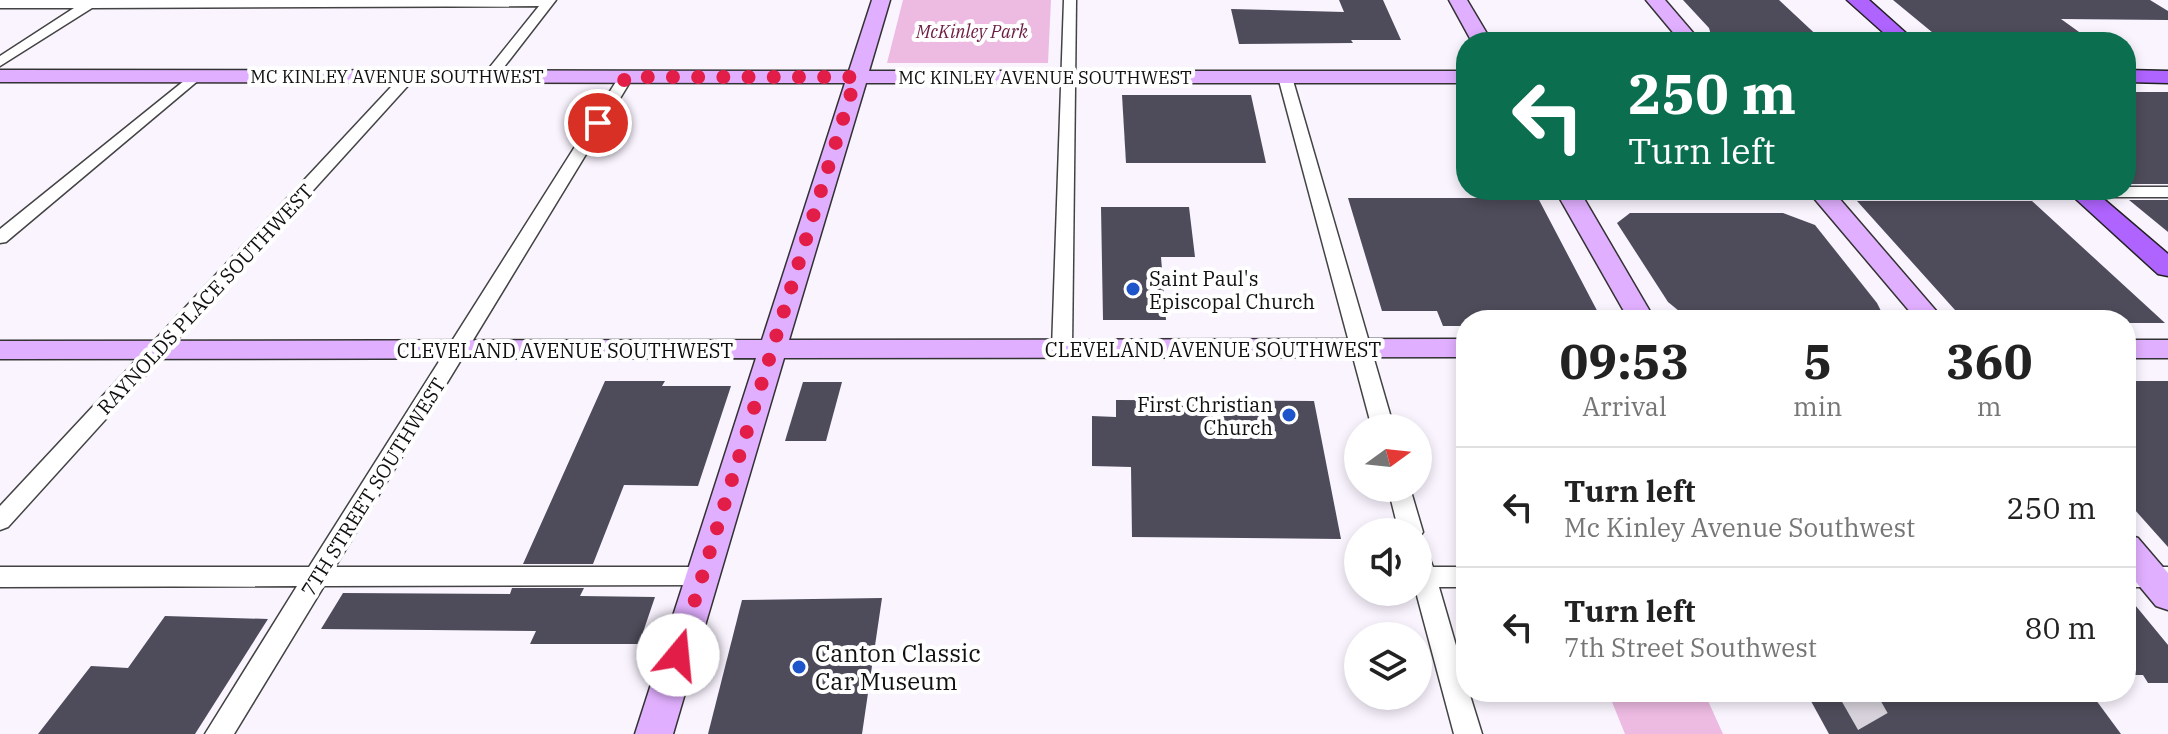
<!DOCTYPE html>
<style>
:root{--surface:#fff;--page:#f6f6f6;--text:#222;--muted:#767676;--line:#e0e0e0}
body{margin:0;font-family:"IBM Plex Serif",serif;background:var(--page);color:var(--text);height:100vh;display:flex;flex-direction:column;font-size:30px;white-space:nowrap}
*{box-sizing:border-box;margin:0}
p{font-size:26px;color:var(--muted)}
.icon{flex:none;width:44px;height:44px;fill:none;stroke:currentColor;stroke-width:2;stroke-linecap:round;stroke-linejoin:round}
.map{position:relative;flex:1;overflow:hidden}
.drawer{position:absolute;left:1456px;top:310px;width:680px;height:392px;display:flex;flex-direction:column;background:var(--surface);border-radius:32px;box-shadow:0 4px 12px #0003}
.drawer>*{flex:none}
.guide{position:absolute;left:1456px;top:32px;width:680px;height:168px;border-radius:32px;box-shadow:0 4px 12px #0003;background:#0b6e4f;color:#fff;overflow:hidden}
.needle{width:52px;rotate:75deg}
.controls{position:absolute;left:1344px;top:414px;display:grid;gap:16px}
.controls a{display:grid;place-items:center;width:88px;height:88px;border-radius:50%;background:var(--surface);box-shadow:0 4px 12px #0003;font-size:40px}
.pin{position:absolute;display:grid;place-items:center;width:68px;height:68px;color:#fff;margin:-34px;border:4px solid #fff;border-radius:50%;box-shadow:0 2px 8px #0007}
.me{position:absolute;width:88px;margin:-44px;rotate:17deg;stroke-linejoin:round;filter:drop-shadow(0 0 6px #0008)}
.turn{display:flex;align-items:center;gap:28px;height:168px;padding:0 40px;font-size:36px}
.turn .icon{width:104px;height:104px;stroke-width:2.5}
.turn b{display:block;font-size:56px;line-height:68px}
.eta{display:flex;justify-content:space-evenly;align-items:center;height:136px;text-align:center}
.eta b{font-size:48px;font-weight:800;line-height:56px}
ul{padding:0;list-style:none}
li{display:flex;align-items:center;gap:24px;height:120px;padding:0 40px;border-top:2px solid var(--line)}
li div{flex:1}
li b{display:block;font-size:30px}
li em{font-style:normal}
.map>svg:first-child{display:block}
.green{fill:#edbae2}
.building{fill:#4e4c5a}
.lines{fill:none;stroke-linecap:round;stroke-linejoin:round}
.secondary-tunnel{stroke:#d7d2db;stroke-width:34;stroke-dasharray:34 17;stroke-linecap:butt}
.street-casing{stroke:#434343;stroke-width:3}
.secondary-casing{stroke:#323232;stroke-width:3}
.primary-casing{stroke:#212121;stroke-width:3}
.street{fill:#fff;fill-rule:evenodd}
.secondary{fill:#e1afff;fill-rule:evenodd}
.primary{fill:#b064ff;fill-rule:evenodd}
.route{stroke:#e11d48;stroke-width:14;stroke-dasharray:0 25.2}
.poi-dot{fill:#1f55ca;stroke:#fff;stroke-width:3}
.labels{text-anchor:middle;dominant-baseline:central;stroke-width:8;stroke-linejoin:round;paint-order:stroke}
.far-park-label{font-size:18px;font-style:italic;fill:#6d1b42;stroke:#fff}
.far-street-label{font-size:18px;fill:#101010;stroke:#fff}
.poi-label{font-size:20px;fill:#101010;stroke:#fff;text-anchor:start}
.street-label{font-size:20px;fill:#101010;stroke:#fff}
.near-poi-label{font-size:24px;fill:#101010;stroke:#fff;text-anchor:start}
</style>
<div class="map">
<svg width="2168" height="734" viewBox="0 0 2168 734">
<rect width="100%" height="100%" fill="#faf4ff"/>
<g class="green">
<path d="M903,0h148l-3,63h-161z"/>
<path d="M1608,692h96l19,42h-98z"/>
</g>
<g class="building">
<path d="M1339,0h44l18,40h-50l2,3 -114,1 -8,-35 113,3z"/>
<path d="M1683,0h96l45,42h-111l-4,-14z"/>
<path d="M1893,0h257l18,11v9l-107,-1 32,23h-149z"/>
<rect x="2126" y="92" width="42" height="92"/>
<path d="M1122,95h129l15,68h-140z"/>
<path d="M1348,198h190l64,122h-136v6h-23l-6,-15h-55z"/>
<path d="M2129,200h39v32z"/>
<path d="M1857,201h175l133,122h-39v-3h-162z"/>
<path d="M1101,207h88l6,50h-34l5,63h-63z"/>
<path d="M1630,213h153l32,12 62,78 8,16 -179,1 -27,-9 -11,-9 -51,-79z"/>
<path d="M605,381h60l-3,5h69l-33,100 -74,-1 -31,79h-70z"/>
<path d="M2126,381h42v166l-42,-47z"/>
<path d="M803,382h39l-16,59h-41z"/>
<path d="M1116,400l198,1 27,138 -209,-2 -1,-70 -39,-1v-50l24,1z"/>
<path d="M512,588h72l-4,8 75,1 -16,47h-109l6,-13 -215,-2 22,-36 167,1z"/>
<path d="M2126,594l42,51v38h-20l-5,-8h-17z"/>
<path d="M882,598l-20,136h-154l34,-134z"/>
<path d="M165,616l103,3 -73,115h-157l53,-68 37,2z"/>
<path d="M1806,692h284l31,42h-292z"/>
</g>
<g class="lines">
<path class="secondary-tunnel" d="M1856,692l24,42"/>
<defs>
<g id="street">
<path d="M0,0h556l-62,80 -5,1 -7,-4 57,-71 -447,2 -92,58v-10l74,-48h-74z"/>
<path d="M1064,0h12l-4,349 -10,6 -10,-6z"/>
<path d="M195,72l7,4 -2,3 -194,163 -6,1v-14z"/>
<path d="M409,72l7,4 -2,3 -406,448 -8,3v-24l404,-433z"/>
<path d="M626,73l7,4 -298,490h367l9,2 3,7 -3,7 -9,2 -378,1 -90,148h-29l92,-148 -297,1v-20h309l310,-490z"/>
<path d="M1285,73l7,4 102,351h-22l-94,-351z"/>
<path d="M2126,187h42v10h-600l-8,-5 566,-2z"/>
<path d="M1388,488h22l13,44 -4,6 -1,-6h-19z"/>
<path d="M1418,546l8,3 7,18h33v20h-27l27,93v12h3l13,42h-28l-38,-142z"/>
<rect x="2126" y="567" width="42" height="20"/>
</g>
<g id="secondary">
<path d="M872,0h18l-21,71h597v12h-600l-77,257 677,-1v18l-682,1 -111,376h-38l121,-376 -756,1v-18l762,-1 83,-257 -845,-1v-12l849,1z"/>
<path d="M1449,0h18l25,42h-20z"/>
<path d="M1646,0h19l36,42h-20z"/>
<path d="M1555,190h24l76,130h-26z"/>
<path d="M1807,190h25l112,130h-27z"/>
<rect x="2126" y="340" width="42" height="18"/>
<path d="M2126,534l12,4 30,35v37l-12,-4 -30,-36z"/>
</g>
<g id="primary">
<path d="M1847,0h22l47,42h-22z"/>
<path d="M2126,70l42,1v12l-42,-1z"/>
<path d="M2066,190h27l75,64v22l-10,-2z"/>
</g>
</defs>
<use href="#street" class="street-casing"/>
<use href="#secondary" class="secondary-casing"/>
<use href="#primary" class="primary-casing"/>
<use href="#street" class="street"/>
<use href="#secondary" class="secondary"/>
<use href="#primary" class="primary"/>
</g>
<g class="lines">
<path class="route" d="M598,123l28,-46h230l-178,578"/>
</g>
<g class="poi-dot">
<circle cx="1133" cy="289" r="8"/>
<circle cx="1289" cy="415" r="8"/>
<circle cx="799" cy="667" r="8"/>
</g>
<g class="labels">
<g class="far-park-label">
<text x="972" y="31">McKinley Park</text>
</g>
<g class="far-street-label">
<text x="397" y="76">MC KINLEY AVENUE SOUTHWEST</text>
<text x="1045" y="77">MC KINLEY AVENUE SOUTHWEST</text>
</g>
<g class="poi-label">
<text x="1149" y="278">Saint Paul's<tspan x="1149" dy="23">Episcopal Church</tspan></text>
<text x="1273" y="404" text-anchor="end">First Christian<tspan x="1273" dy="23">Church</tspan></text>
</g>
<g class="street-label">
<text transform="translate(205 299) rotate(-47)">RAYNOLDS PLACE SOUTHWEST</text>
<text x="1213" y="349">CLEVELAND AVENUE SOUTHWEST</text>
<text x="565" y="350">CLEVELAND AVENUE SOUTHWEST</text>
<text transform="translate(373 487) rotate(-58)">7TH STREET SOUTHWEST</text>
</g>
<g class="near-poi-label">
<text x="815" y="653">Canton Classic<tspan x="815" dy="28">Car Museum</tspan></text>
</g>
</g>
</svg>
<div class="controls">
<a><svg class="needle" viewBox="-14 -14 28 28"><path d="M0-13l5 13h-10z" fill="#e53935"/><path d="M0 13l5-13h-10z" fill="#767676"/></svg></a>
<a><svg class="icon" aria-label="sound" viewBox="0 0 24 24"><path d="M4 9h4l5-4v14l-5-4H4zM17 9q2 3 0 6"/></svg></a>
<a><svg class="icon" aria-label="layers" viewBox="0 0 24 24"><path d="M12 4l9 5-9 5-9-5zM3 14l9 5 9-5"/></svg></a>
</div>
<div class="pin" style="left:598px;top:123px;background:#d93025"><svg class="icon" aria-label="arrive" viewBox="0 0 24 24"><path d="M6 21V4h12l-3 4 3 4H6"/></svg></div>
<svg class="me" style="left:678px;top:655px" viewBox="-20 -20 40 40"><circle r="19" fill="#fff"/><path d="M0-13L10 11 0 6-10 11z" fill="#e11d48"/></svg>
<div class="guide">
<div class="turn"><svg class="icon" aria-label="left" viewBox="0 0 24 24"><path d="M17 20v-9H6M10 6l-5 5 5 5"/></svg><div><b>250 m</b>Turn left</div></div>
</div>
<section class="drawer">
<div class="eta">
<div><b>09:53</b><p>Arrival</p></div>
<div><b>5</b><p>min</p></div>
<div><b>360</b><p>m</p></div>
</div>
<ul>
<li><svg class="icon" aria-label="left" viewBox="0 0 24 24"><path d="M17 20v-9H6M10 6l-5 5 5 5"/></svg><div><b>Turn left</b><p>Mc Kinley Avenue Southwest</p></div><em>250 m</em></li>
<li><svg class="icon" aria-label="left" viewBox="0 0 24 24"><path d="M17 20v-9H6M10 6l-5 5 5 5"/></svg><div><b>Turn left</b><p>7th Street Southwest</p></div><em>80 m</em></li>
</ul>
</section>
</div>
